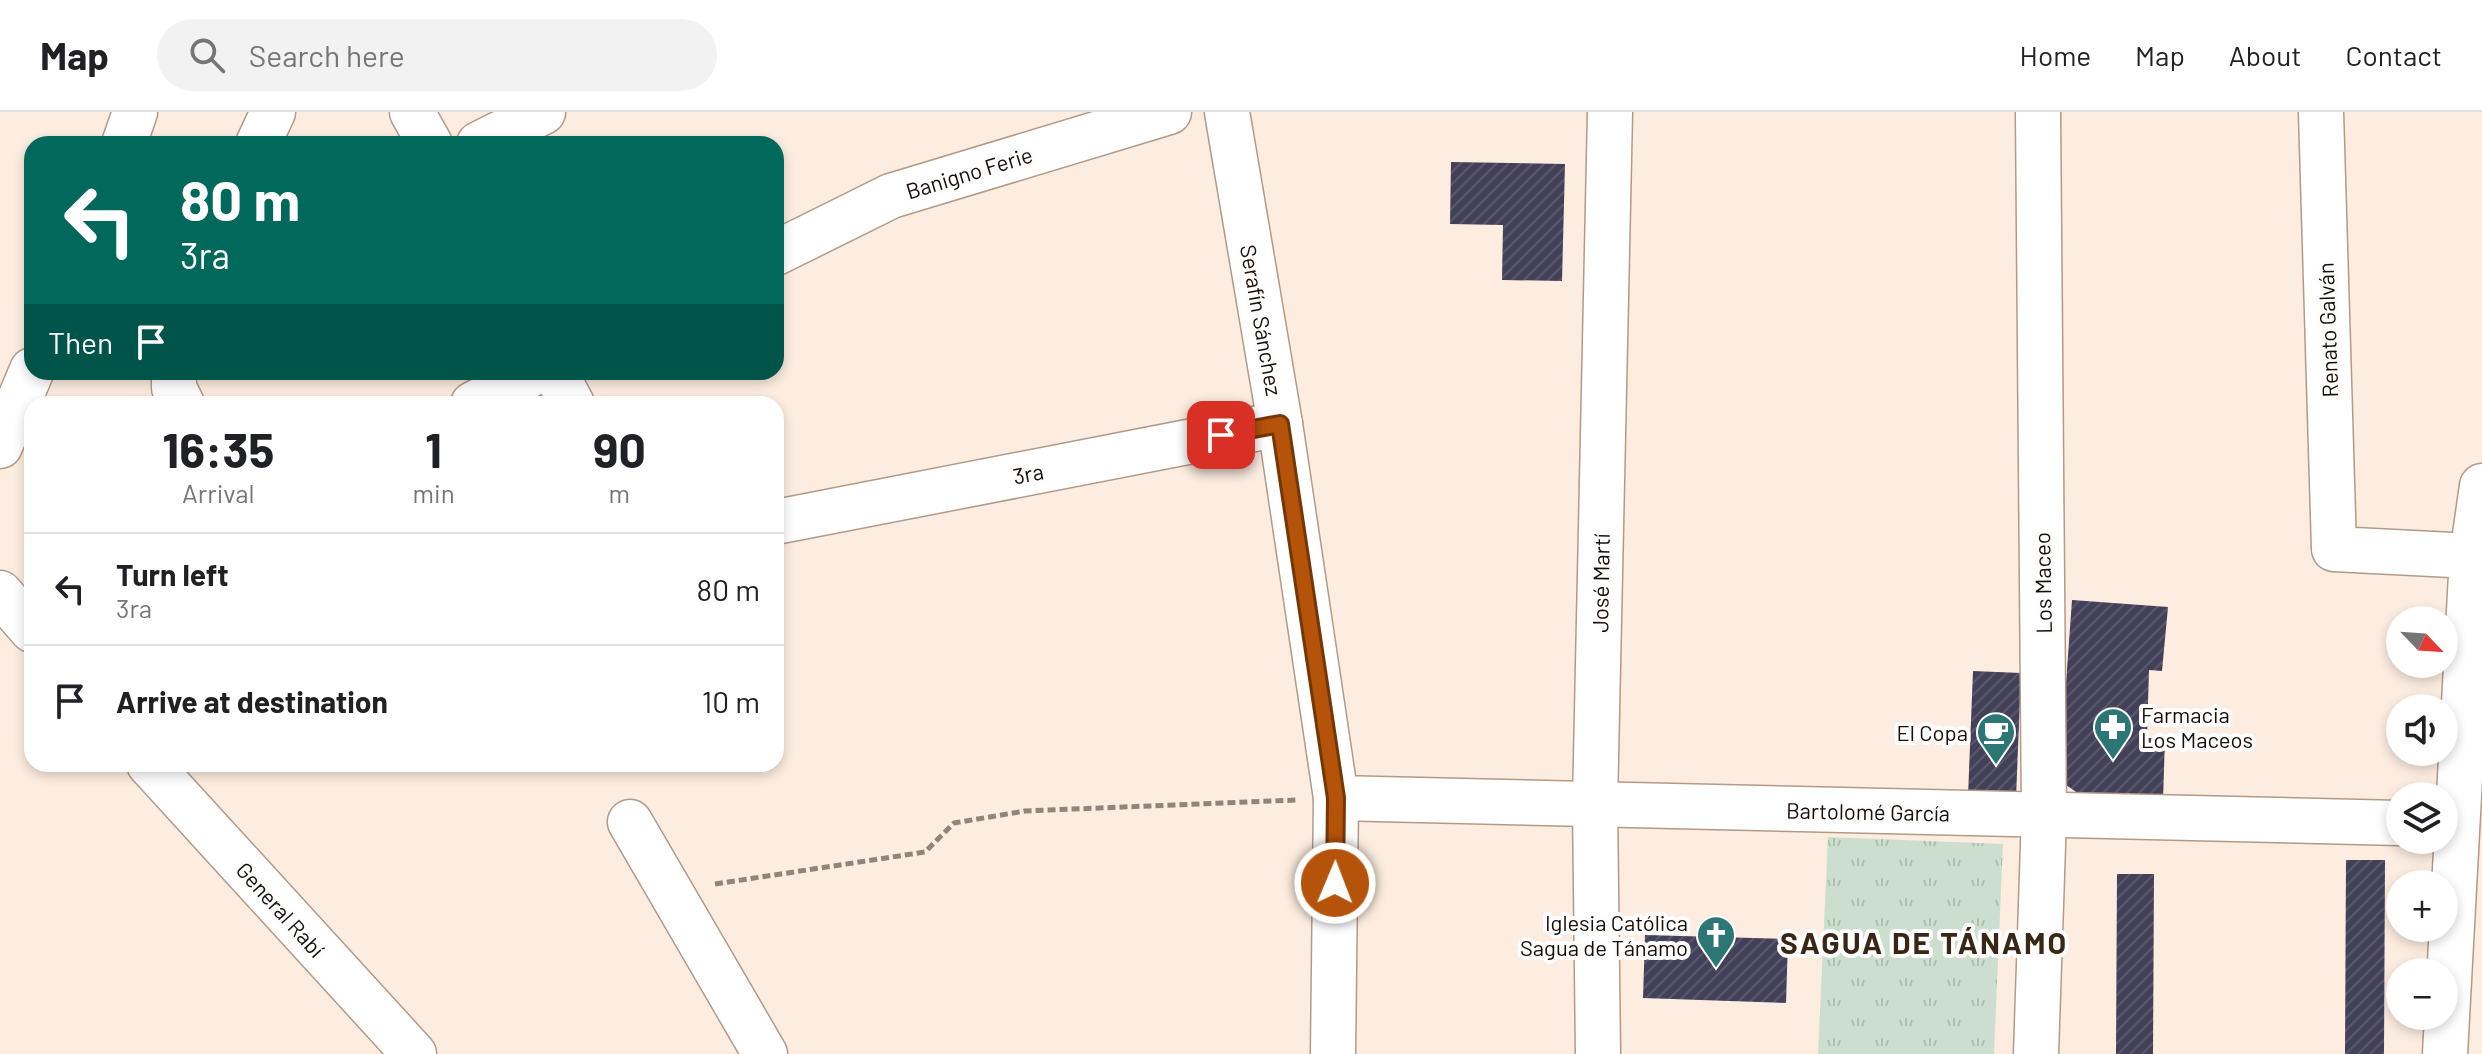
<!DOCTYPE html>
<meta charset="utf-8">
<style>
:root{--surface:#fff;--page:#f2f2f2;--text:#202124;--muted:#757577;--line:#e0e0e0}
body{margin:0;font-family:Barlow,sans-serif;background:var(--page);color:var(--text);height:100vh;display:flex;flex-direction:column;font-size:30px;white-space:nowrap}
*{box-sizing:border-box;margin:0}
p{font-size:26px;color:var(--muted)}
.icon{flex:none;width:44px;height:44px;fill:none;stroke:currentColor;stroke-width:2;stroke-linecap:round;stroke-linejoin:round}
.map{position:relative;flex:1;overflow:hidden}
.sheet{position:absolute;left:24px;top:284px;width:760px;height:376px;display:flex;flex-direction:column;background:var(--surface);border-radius:24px;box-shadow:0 4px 12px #0003}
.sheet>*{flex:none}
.guide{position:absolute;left:24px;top:24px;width:760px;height:244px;border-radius:24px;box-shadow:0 4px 12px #0003;background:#00695c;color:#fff;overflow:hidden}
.needle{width:52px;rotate:115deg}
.buttons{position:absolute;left:2386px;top:494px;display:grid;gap:16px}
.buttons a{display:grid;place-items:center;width:72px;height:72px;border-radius:50%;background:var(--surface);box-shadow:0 4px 12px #0003;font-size:40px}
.pin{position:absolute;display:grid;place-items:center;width:68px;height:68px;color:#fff;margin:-34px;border-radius:16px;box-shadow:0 4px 12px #0006}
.me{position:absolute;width:88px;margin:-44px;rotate:1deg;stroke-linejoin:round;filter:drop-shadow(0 0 6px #0008)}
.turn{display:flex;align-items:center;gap:28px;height:168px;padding:0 24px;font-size:36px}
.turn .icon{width:104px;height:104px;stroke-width:2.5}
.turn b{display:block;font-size:56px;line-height:68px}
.then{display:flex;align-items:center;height:76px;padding:0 24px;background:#0003;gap:16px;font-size:30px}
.eta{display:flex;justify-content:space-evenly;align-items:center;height:136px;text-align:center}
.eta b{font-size:48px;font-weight:700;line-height:56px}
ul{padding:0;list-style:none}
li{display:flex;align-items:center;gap:24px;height:112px;padding:0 24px;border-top:2px solid var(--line)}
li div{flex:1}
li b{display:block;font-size:30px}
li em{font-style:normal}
header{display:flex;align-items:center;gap:48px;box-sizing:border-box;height:112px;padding:0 40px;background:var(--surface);border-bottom:2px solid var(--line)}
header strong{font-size:38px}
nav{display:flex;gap:44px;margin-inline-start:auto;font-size:28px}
.search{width:560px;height:72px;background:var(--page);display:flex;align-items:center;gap:20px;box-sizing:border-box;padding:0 28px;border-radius:44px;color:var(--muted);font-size:30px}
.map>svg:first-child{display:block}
.park{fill:url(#park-tufts)}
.building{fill:url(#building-hatch)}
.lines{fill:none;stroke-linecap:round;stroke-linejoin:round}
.minor-casing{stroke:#b39a87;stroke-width:47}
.major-casing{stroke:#b39a87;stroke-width:47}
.path{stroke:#91857b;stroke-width:5;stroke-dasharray:8 4;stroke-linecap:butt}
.minor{stroke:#fff;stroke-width:44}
.major{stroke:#fff;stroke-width:44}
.route-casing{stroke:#753606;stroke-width:20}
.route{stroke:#b45309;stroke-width:14}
.labels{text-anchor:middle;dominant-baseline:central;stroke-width:8;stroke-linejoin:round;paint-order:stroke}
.street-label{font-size:22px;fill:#160d07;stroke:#fdfdfd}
.poi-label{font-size:22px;fill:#160d07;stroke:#fdfdfd;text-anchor:end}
.district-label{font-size:30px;font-weight:bold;letter-spacing:2px;fill:#3a2615;stroke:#fdfdfd}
</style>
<header>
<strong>Map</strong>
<div class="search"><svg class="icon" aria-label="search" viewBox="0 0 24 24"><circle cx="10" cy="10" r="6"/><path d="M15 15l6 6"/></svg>Search here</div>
<nav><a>Home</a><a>Map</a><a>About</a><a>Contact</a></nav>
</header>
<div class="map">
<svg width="2482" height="942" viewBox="0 0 2482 942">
<defs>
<pattern id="park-tufts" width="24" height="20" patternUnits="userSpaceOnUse" patternTransform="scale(2)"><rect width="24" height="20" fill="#ccdfcf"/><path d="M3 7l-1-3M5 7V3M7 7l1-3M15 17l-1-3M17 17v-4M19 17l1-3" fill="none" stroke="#aebeb0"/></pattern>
<pattern id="building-hatch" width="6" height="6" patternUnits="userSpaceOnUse" patternTransform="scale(2)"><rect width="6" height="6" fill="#434159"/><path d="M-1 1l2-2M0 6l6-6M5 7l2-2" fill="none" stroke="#5b586b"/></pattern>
</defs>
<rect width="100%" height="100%" fill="#fdede0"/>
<path class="park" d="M1828,725l175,7 -9,210h-176z"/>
<g class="building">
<path d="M1451,50l114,2 -3,117 -60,-1 1,-55 -53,-1z"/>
<path d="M2072,488l96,7 -6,64 -13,-1 -2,68h18l-2,63 -75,-1 -25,-17 -1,-44z"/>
<path d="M1973,559l48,2 -5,125 -48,-2z"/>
<path d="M2346,748h39l-1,194h-39z"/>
<path d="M2117,762h37l-1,180h-37z"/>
<path d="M1645,823l143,4 -2,64 -143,-5z"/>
</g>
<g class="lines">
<defs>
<g id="minor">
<path d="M412,0l18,32"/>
<path d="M1227,0l53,312 56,374 -3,256"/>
<path d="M2321,0l13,437 138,7"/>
<path d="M124,32l11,-32"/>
<path d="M258,32l15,-32"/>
<path d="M479,32l64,-32"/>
<path d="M776,141l115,-57 278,-84"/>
<path d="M174,260v16l8,16"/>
<path d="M555,260l17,32"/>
<path d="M473,292l63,-32"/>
<path d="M0,334l32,-76"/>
<path d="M776,410l504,-98"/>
<path d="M0,481l32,37"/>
<path d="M149,652l265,290"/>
<path d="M1336,686l1064,25"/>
<path d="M630,710l135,232"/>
<path d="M1598,942l-3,-250 15,-692"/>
<path d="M2445,942l27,-498 10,-70"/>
</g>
<path id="major" d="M2036,942l8,-239 -6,-703"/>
</defs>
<use href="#minor" class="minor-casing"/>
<use href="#major" class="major-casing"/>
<path class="path" d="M715,772l210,-32 29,-29 71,-12 272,-11"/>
<use href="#minor" class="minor"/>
<use href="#major" class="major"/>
</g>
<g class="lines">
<defs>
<path id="route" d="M1221,323l59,-11 56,374 -1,85"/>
</defs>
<use href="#route" class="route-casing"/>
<use href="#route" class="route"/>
</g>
<defs>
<symbol id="pharmacy-pin" viewBox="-11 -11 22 30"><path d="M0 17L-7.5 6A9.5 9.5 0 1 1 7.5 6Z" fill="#2c7676" stroke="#fdfdfd"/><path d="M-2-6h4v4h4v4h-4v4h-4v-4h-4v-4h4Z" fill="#fff"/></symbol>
<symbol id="cafe-pin" viewBox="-11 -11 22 30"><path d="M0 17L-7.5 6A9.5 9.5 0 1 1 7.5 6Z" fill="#2c7676" stroke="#fdfdfd"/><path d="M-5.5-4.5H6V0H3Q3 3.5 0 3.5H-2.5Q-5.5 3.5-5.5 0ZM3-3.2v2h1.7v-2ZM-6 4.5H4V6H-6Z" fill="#fff"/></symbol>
<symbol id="church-pin" viewBox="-11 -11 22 30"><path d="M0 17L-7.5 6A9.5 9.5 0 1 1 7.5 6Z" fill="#2c7676" stroke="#fdfdfd"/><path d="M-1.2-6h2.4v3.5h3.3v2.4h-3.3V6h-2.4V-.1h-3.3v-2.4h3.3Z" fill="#fff"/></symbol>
</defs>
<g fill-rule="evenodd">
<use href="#pharmacy-pin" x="2091" y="593" width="44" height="60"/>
<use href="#cafe-pin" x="1974" y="598" width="44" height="60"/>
<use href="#church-pin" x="1694" y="801" width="44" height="60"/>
</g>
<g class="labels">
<g class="street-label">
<text transform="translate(969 60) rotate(-17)">Banigno Ferie</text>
<text transform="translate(1262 208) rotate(80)">Serafín Sánchez</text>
<text transform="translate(2327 218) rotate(-92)">Renato Galván</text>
<text transform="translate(1028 361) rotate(-11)">3ra</text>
<text transform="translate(1600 471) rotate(-89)">José Martí</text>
<text transform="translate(2042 471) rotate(-91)">Los Maceo</text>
<text transform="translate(1868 699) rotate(1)">Bartolomé García</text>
<text transform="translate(281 797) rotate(48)">General Rabí</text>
</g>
<g class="poi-label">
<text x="2141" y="602" text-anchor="start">Farmacia<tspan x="2141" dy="25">Los Maceos</tspan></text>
<text x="1968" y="620">El Copa</text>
<text x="1688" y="810">Iglesia Católica<tspan x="1688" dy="25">Sagua de Tánamo</tspan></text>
</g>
<g class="district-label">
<text x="1924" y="830">SAGUA DE TÁNAMO</text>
</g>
</g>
</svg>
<div class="buttons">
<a><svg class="needle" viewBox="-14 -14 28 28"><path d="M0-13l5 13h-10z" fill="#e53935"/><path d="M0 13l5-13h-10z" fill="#757577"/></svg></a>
<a><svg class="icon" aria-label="sound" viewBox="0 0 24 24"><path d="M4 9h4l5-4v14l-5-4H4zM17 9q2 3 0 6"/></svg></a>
<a><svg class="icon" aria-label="layers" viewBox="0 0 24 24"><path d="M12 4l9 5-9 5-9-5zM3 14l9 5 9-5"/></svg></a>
<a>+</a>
<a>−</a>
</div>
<div class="pin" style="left:1221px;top:323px;background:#d93025"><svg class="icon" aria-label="arrive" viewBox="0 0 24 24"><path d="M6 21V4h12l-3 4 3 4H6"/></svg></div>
<svg class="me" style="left:1335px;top:771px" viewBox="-20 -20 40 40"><circle r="17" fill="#b45309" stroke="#fff" stroke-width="3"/><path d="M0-11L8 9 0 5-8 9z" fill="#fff"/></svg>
<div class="guide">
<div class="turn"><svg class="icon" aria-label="left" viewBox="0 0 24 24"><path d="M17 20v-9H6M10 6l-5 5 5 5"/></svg><div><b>80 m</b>3ra</div></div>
<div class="then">Then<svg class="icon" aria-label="arrive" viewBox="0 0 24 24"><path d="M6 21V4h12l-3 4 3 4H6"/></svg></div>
</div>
<section class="sheet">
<div class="eta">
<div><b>16:35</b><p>Arrival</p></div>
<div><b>1</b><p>min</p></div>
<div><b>90</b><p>m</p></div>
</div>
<ul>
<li><svg class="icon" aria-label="left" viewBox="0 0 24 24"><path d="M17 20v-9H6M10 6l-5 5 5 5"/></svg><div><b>Turn left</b><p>3ra</p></div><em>80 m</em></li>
<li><svg class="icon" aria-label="arrive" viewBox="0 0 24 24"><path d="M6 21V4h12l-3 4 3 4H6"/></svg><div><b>Arrive at destination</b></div><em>10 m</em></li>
</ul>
</section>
</div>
